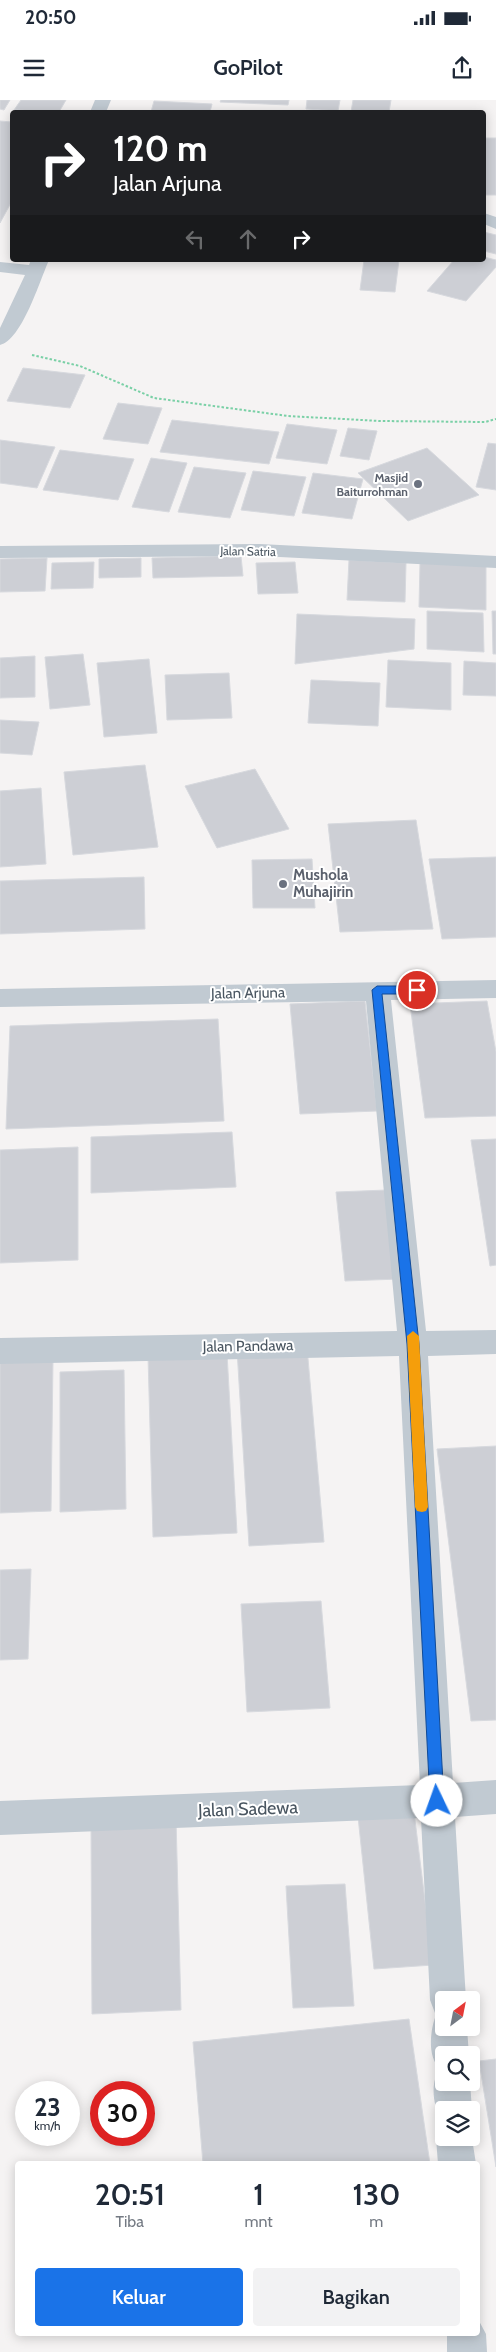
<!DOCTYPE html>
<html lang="id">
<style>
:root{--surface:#fff;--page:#f2f2f3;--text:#1f2937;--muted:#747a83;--accent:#1a73e8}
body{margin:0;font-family:Cabin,sans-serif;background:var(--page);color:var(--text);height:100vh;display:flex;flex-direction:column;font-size:19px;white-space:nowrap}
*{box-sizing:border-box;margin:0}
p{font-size:16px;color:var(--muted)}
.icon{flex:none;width:28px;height:28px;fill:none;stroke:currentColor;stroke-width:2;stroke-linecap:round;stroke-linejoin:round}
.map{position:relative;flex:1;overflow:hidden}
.side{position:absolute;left:15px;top:2061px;width:465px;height:175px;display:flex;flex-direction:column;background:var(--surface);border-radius:5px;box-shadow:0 2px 12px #0003}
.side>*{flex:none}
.guide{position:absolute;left:10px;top:10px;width:476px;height:152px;border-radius:5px;box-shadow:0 2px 12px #0003;background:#202124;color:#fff;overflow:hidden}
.needle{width:32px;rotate:32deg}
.controls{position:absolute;left:435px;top:1891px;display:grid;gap:10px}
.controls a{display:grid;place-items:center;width:45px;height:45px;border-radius:5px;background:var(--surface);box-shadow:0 2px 12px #0003;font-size:25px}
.speed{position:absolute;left:15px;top:1981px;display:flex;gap:10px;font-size:25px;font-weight:700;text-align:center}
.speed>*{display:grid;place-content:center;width:65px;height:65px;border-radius:50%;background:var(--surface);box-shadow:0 2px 12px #0003;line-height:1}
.speed small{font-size:12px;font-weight:400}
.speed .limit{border:8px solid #d22;background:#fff;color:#111}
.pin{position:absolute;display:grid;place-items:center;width:42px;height:42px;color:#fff;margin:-21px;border:2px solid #fff;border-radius:50%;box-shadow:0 1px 5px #0007}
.me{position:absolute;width:55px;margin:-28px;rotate:357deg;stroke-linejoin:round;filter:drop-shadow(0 0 4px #0008)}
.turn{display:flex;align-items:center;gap:18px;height:105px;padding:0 20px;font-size:22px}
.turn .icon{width:65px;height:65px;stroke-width:2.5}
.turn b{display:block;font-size:35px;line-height:42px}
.lanes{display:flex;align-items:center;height:48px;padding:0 20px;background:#0003;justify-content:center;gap:25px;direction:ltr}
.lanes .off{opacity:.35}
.eta{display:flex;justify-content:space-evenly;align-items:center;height:85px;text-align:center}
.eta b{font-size:30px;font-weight:600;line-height:35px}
.primary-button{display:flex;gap:10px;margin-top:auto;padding:10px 20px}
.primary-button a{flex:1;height:58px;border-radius:5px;background:var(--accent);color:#fff;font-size:20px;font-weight:600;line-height:58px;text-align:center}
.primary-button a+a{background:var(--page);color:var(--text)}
.status{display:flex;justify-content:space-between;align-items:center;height:35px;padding:0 25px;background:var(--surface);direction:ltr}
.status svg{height:14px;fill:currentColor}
header{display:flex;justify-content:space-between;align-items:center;height:65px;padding:0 20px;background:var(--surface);font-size:22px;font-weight:600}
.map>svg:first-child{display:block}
.building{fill:#cdcfd5;stroke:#d7d9de}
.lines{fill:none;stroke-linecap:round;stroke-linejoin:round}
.path{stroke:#7ad0a6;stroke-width:2;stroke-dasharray:2.5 2;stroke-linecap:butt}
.minor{fill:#c1cad2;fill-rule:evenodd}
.route{fill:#1a73e8;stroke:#114b97}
.slow{fill:#f59e0b}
.worship-dot{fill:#6b7280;stroke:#fff;stroke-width:2}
.labels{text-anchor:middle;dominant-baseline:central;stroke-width:4;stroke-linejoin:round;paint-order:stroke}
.far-worship-label{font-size:12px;font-weight:bold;fill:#5b616d;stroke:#fff;text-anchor:end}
.far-street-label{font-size:12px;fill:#4a5661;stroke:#fff}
.worship-label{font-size:15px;font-weight:bold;fill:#5b616d;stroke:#fff;text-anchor:start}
.street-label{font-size:15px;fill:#4a5661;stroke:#fff}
.near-street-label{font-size:18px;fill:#4a5661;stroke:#fff}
</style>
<div class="status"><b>20:50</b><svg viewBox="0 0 49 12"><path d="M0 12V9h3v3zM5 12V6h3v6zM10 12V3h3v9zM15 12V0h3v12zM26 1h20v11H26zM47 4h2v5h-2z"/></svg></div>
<header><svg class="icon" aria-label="menu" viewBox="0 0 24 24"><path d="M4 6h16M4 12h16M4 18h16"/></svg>GoPilot<svg class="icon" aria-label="share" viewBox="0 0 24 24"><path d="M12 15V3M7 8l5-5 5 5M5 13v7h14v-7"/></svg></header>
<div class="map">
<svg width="496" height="2252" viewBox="0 0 496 2252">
<rect width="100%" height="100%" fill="#f5f3f3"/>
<g class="building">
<path d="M0,0h10l-6,10 -4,-1z"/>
<path d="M21,0h45l-7,12 -45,-2z"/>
<path d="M221,0h68l-1,5 -68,-3z"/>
<path d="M307,0h33l-2,11 -32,-2z"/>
<path d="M353,0h38l-2,12h-38z"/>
<path d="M154,1l58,3 -2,8h-59z"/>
<path d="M0,21l12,1v79l-12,22z"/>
<rect x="484" y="38" width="12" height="57"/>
<path d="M484,132l12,3v19l-12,-3z"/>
<path d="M484,157l12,3v7l-30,34 -39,-10 27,-31h30z"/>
<path d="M364,160h35l-4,32 -35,-2z"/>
<path d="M23,268l62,7 -15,33 -63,-7z"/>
<path d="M118,303l44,5 -14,36 -45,-5z"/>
<path d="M172,320l107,12 -10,32 -109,-12z"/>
<path d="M287,324l50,6 -10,34 -51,-6z"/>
<path d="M348,328l29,3 -8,29 -29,-4z"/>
<path d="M0,340l55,7 -18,41 -37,-5z"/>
<path d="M488,343l8,1v46l-20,-3z"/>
<path d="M427,348l52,47 -71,26 -50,-48z"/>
<path d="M60,350l74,9 -16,41 -75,-10z"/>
<path d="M151,358l36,5 -18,49 -37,-5z"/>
<path d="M194,367l52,6 -16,45 -52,-6z"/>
<path d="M253,371l53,6 -12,39 -53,-6z"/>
<path d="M313,373l50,6 -11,40 -50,-6z"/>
<path d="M241,456l2,20 -90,2 -1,-20z"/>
<path d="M47,458l-2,33 -45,1v-33z"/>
<path d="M141,458v19l-42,1v-19z"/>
<path d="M349,460l57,3 -1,39 -58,-2z"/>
<path d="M94,462l-1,26 -42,1 1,-26z"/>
<path d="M295,462l3,31 -40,1 -2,-31z"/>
<path d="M420,463l66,3v44l-67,-3z"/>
<path d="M427,511l56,2 1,39 -57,-3z"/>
<path d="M492,511h4v43h-3z"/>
<path d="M297,514l118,5 -1,30 -119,15z"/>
<path d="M83,554l7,51 -40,4 -5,-52z"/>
<path d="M35,556v41l-35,1v-40z"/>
<path d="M149,559l8,74 -53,4 -7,-74z"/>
<path d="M388,560l63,3v47l-65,-3z"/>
<path d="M464,561l32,2v33l-33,-1z"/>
<path d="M229,573l3,45 -65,2 -2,-45z"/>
<path d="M311,580l69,3 -2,43 -70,-3z"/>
<path d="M0,620l39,2 -7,33 -32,-2z"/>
<path d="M145,665l13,82 -85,8 -9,-83z"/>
<path d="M255,669l34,60 -72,19 -32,-62z"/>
<path d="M41,688l5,76 -46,3v-76z"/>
<path d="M416,720l17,109 -93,3 -12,-108z"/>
<path d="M496,757v80l-54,2 -13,-80z"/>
<path d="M312,759l3,49h-62l-1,-48z"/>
<path d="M144,777l1,52 -145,5v-53z"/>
<path d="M365,901l12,110 -77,3 -10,-110z"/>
<path d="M487,901l9,51v64l-71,2 -15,-114z"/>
<path d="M218,919l6,102 -218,8 4,-103z"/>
<path d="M232,1032l4,55 -145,6v-56z"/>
<path d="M496,1039v126l-6,1 -19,-126z"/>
<path d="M78,1047v113l-78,3v-113z"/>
<path d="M387,1090l12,89 -54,2 -9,-89z"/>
<path d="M307,1247l17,195 -75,4 -12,-196z"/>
<path d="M227,1253l10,180 -84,4 -5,-181z"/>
<path d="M53,1259l-2,152 -51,2v-152z"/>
<path d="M124,1270l2,139 -66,3v-140z"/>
<path d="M496,1346v274l-25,1 -34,-272z"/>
<path d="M31,1469l-3,90 -28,1v-90z"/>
<path d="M321,1501l9,107 -83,4 -6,-108z"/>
<path d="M413,1704l20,161 -59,4 -17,-162z"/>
<path d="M176,1719l5,191 -89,4 -1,-192z"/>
<path d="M345,1784l9,122 -61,2 -7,-122z"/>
<path d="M409,1919l21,145h-227l-10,-122z"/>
<path d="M496,1959v108l-17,-106z"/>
</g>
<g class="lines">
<path class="path" d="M32,255l48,11 74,32 134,18 92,5 105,1 11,-3"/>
<g class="minor">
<path d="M95,0h16l-5,12h-16z"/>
<path d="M484,113l12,4v12l-12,-5z"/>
<path d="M31,160h18c-9,20 -27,80 -49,85v-17l25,-53 -25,-3v-10l29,3z"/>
<path d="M260,444l236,12v12l-236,-12 -260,2v-12z"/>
<path d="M496,880v18l-105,2 35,331 70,-1v24l-68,2 25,427 43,-3v34l-41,3 11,183h-22v28h23l2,27h-25v27h26l2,28 -1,3v-3h-27v28h27v-6l5,32h-38l-2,-26 8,-14 -3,-1c-7,-17 -12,-39 -1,-54 -13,-12 -10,-39 -4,-54l3,-1 -4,-1 -5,-13 -9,-182 -421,17v-34l420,-16 -21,-429 -399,8v-26l397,-7 -31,-330 -366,6v-18z"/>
<path d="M478,2219l8,15 1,18h-40v-18h31z"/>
</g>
</g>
<path class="route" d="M377,886h40l5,4 -5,4h-35l37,350 25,457 -2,5 -5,2 -5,-2 -2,-5 -23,-457 -35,-354z"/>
<path class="slow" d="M413,1231l6,5 9,171 -2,4 -4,1 -5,-1 -2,-4 -8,-171z"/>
<g class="worship-dot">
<circle cx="418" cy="384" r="5"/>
<circle cx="283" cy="784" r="5"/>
</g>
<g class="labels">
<g class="far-worship-label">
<text x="408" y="377">Masjid<tspan x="408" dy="14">Baiturrohman</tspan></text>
</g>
<g class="far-street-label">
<text transform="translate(248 451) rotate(1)">Jalan Satria</text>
</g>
<g class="worship-label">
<text x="293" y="775">Mushola<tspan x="293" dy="17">Muhajirin</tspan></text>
</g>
<g class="street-label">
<text transform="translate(248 893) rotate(-1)">Jalan Arjuna</text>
<text transform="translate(248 1246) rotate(-1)">Jalan Pandawa</text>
</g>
<g class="near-street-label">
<text transform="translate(248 1709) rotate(-2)">Jalan Sadewa</text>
</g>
</g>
</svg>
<div class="controls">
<a><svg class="needle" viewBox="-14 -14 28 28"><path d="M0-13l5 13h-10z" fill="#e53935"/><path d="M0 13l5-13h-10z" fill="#747a83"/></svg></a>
<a><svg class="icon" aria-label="search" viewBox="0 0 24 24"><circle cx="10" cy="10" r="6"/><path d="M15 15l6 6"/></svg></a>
<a><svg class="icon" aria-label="layers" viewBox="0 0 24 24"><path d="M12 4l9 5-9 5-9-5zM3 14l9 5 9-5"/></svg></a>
</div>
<div class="speed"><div>23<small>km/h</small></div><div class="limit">30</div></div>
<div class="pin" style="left:417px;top:890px;background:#d93025"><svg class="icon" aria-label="arrive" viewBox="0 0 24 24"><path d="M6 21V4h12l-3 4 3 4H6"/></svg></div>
<svg class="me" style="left:437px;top:1701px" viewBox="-20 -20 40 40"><circle r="19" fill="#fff"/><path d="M0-13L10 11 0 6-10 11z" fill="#1a73e8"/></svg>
<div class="guide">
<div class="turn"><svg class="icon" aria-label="right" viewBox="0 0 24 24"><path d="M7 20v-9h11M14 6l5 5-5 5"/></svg><div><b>120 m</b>Jalan Arjuna</div></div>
<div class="lanes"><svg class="icon off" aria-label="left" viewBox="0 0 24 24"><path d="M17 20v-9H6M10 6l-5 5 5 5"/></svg><svg class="icon off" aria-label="ahead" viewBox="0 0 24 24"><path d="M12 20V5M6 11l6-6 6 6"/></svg><svg class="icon" aria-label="right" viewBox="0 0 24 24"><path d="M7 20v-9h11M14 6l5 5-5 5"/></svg></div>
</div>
<section class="side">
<div class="eta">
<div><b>20:51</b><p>Tiba</p></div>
<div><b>1</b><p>mnt</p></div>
<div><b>130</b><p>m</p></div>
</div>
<div class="primary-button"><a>Keluar</a><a>Bagikan</a></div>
</section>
</div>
